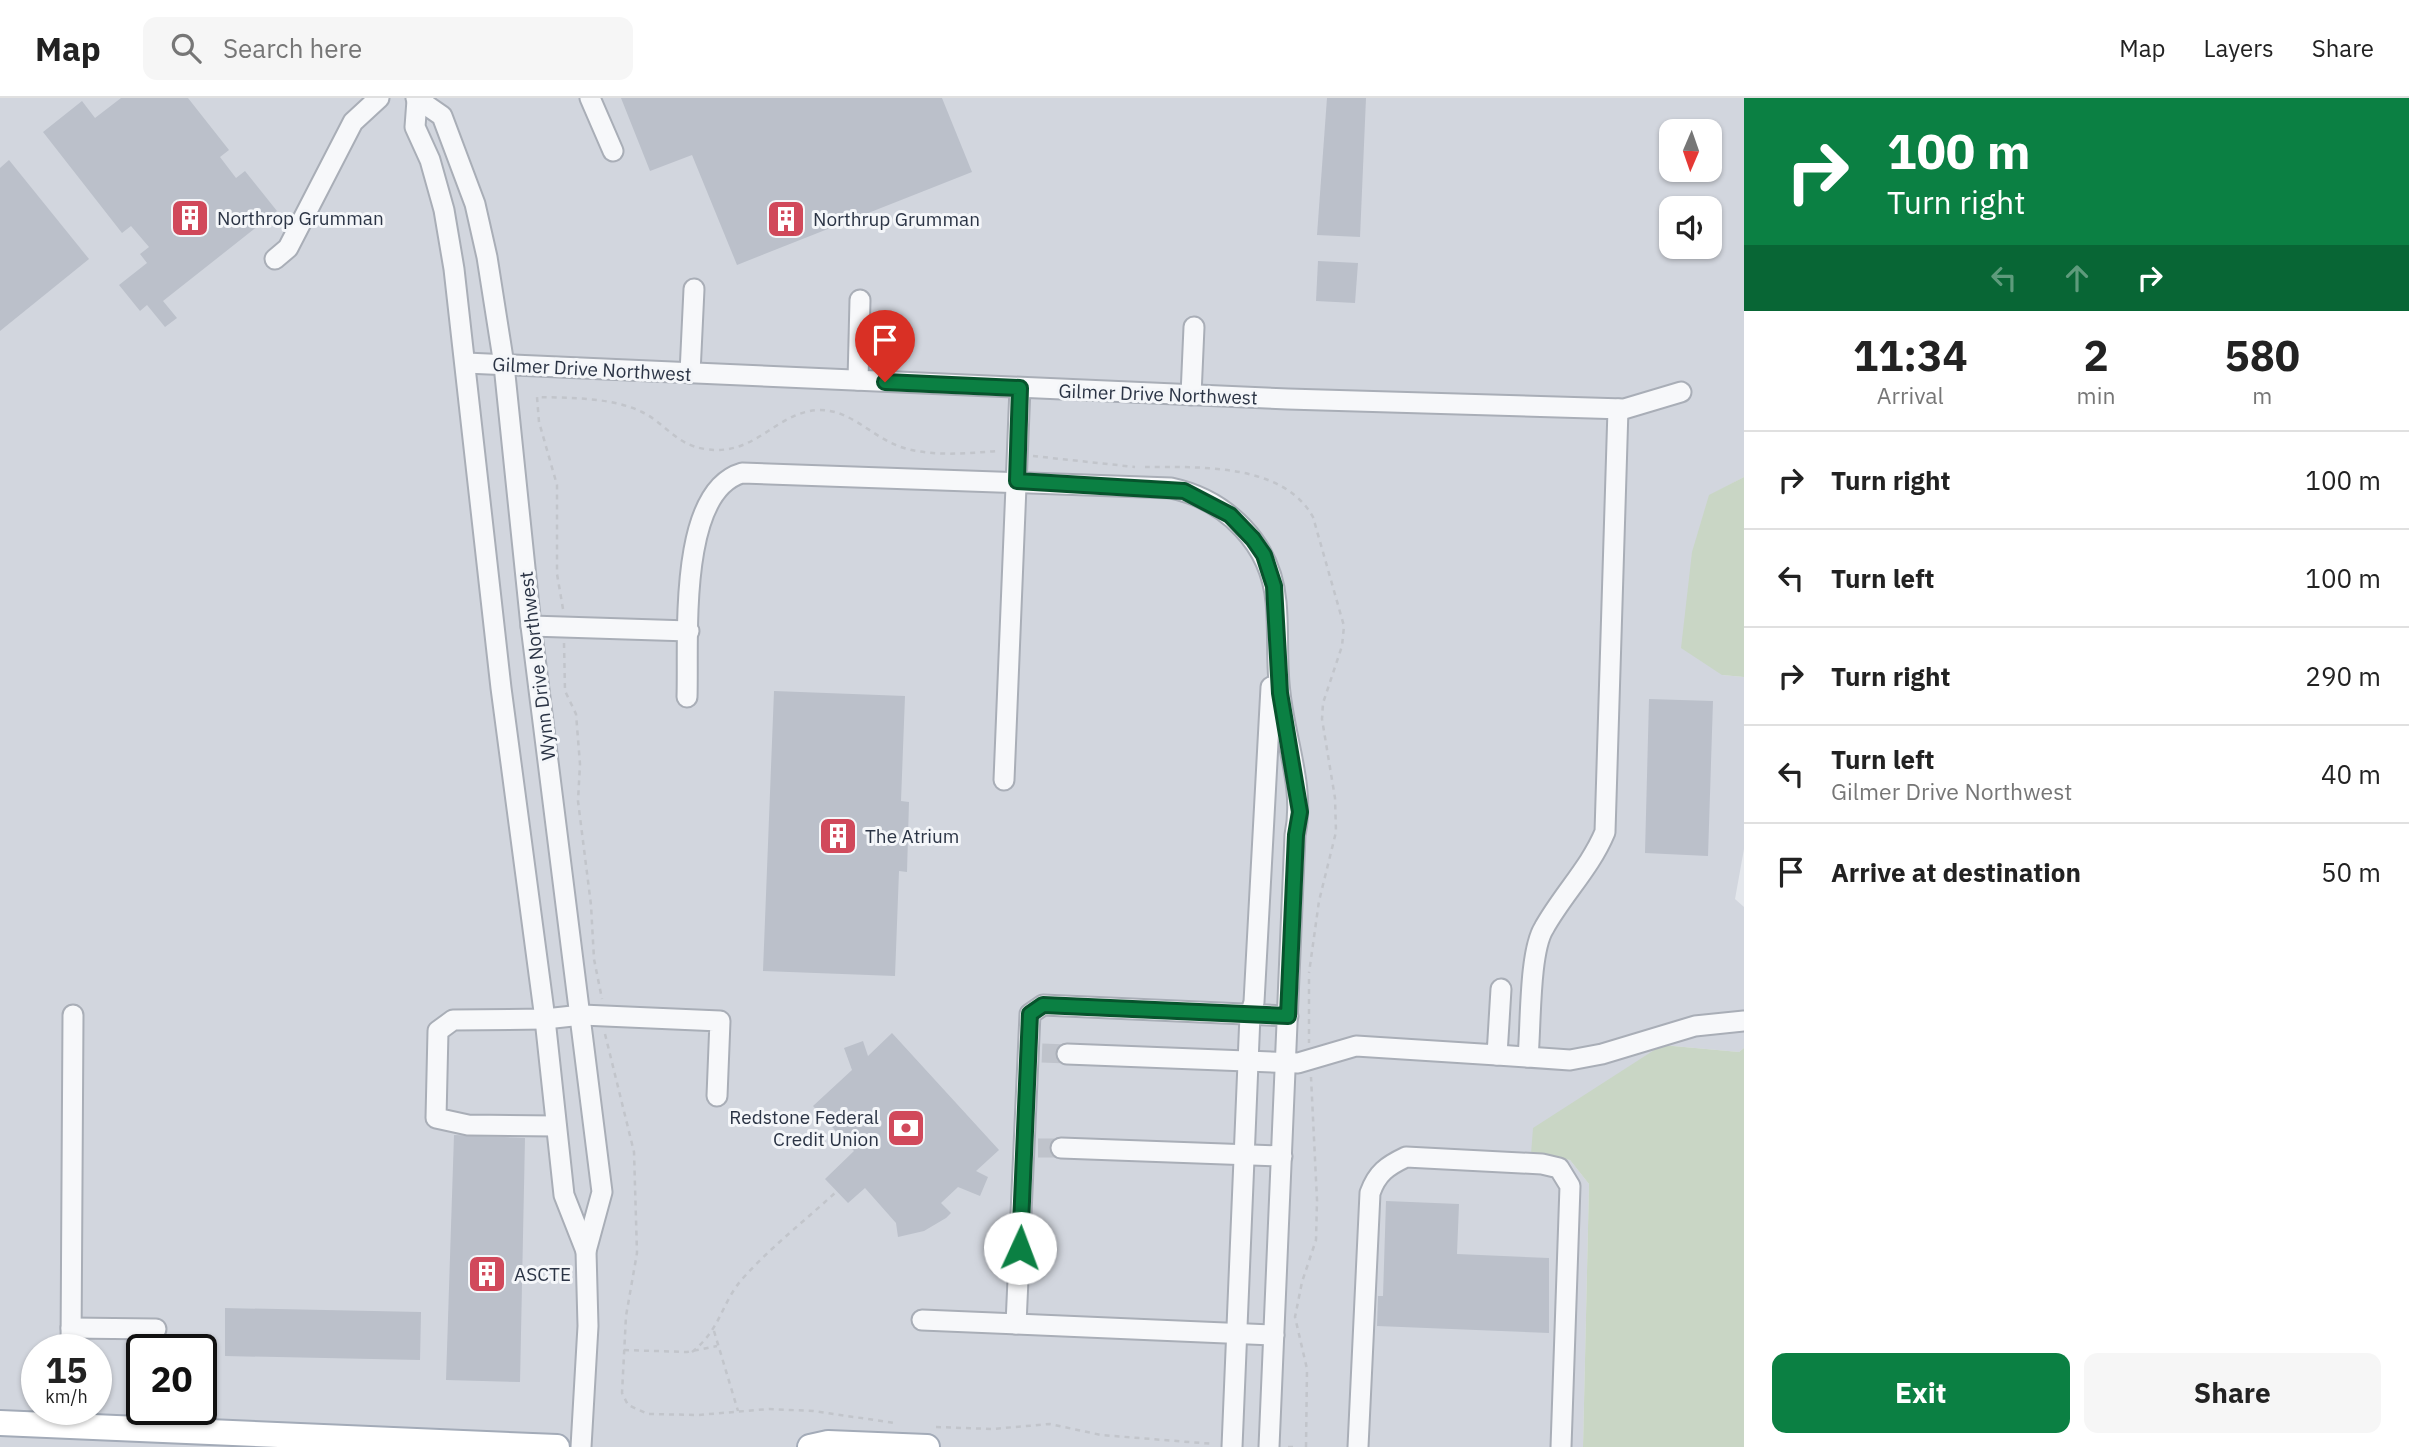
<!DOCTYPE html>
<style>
:root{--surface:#fff;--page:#f6f6f6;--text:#222;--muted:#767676;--line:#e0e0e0;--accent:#0b8043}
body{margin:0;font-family:"IBM Plex Sans",sans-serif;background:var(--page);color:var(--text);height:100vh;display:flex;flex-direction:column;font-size:26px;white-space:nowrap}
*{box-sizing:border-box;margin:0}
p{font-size:23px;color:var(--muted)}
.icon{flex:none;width:38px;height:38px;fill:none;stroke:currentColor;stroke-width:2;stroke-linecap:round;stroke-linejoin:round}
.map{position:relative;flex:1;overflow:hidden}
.drawer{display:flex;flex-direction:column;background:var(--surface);width:665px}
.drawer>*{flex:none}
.hud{background:#0b8043;color:#fff;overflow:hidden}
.needle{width:46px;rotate:182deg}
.controls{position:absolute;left:1659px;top:21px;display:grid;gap:14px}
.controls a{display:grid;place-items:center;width:63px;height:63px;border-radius:14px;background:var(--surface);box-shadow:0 2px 5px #0004;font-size:35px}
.speed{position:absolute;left:21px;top:1236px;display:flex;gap:14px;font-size:35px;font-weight:700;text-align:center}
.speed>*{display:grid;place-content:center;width:91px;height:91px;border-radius:50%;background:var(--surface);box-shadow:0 2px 5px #0004;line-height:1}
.speed small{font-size:18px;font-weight:400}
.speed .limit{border:4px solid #111;border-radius:10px;background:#fff;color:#111}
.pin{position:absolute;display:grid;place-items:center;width:60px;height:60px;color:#fff;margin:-72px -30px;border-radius:50% 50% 50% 0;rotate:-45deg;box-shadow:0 0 7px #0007}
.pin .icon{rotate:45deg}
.me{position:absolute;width:77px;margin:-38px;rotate:2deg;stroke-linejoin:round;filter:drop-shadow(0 0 5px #0008)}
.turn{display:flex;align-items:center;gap:24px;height:147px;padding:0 28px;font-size:32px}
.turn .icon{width:91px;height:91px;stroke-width:2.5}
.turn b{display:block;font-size:49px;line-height:60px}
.lanes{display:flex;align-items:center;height:66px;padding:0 28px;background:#0003;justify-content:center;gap:35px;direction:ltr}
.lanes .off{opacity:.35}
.eta{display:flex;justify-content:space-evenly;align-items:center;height:119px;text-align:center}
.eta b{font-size:42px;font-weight:700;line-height:49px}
.action{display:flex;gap:14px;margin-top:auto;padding:14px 28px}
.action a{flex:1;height:80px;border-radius:14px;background:var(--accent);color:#fff;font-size:28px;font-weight:700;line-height:80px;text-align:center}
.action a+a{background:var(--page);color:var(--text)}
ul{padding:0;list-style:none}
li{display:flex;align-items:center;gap:21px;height:98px;padding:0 28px;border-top:2px solid var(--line)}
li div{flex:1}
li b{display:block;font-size:26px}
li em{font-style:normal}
header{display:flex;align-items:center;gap:42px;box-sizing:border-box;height:98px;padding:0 35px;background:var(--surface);border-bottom:2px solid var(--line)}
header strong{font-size:33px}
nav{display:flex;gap:38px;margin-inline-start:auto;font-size:24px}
.search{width:490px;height:63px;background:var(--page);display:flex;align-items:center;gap:18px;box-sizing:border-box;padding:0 24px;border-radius:14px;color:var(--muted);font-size:26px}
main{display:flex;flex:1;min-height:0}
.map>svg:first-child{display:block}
.built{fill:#d2d6de;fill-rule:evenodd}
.green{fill:#c9d6c5}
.building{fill:#bbc0ca}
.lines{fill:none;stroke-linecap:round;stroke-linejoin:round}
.minor-tunnel{stroke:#bfc3cb;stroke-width:19;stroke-dasharray:19 10;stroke-linecap:butt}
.minor-casing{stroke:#a9aeb7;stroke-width:23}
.major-casing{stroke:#a3abb8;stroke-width:28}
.path{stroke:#c2c5cb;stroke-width:2.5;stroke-dasharray:5 5;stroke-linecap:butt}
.minor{stroke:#f7f8fa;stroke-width:19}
.major{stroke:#fff;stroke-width:24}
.route-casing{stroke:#07532c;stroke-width:18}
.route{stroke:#0b8043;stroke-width:12}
.labels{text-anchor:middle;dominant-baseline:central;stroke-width:6;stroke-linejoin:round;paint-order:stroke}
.poi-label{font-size:19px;fill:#2b3445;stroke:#f4f6f9;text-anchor:start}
.street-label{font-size:19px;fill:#2b3445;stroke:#f4f6f9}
</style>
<header>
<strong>Map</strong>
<div class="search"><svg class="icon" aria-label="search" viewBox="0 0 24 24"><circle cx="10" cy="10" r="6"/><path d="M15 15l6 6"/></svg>Search here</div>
<nav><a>Map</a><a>Layers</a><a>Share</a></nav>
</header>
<main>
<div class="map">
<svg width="1744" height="1349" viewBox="0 0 1744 1349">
<rect width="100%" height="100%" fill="#e4e7ec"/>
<path class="built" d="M0,0h1744v379l-35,19 13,179 22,2v172l-9,50 9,8v141l-5,4 -77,-7 -131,109 39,6 19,24 -6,263h-1583zM1671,33h39v39h-39zM1671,110h39v39h-39zM37,1251h59v60h-59zM142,1251h59v60h-59z"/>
<g class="green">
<path d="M1744,379v200l-22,-2 -41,-27 11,-96 17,-57z"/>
<path d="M1662,947l77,7 5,-4v399h-161l6,-263 -19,-24 -39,-6 2,-26z"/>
</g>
<g class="building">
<path d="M121,0h67l41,52 -9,7 16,21 9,-7 32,40 -114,90 14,17 -12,9 -18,-22 -7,6 -21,-26 28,-22 -7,-9 9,-7 -18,-21 -9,7 -79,-101 39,-31 13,17z"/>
<path d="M621,0h321l30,74 -235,93 -45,-110 -42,16z"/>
<path d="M1327,0h39l-6,139 -43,-2z"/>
<path d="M9,62l80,99 -89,72v-163z"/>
<path d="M1318,163l40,2 -3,40 -39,-2z"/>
<path d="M774,593l131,5 -4,105 8,1 -2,70 -8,-1 -4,105 -132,-5z"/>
<path d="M1649,601l64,2 -5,155 -63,-3z"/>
<path d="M892,935l107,117 -23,21 12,6 -8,19 -22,-9 -17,16 10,10 -5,5 -22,13 -26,6 -2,-14 -31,-35 -17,15 -23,-24 29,-28 -41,-45 39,-36 -8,-22 19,-7 5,15z"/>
<path d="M454,1037l71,3 -5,244 -74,-2z"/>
<path d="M1386,1103l73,3 -2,50 92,4v75l-172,-7 1,-30h5z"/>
<path d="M225,1210l196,4 -1,48 -195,-4z"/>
</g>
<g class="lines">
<g class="minor-tunnel">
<path d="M1042,955l25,1"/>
<path d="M1038,1050h23"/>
</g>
<defs>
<g id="minor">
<path d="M416,0l26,18 33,88 12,53 17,108 27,261 71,566 -16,59 2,75 -7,121"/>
<path d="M590,0l23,53"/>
<path d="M417,2l-2,27 15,33 14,50 10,59 47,419 44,331 19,176 22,56"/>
<path d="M275,161l13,-11 65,-126 26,-24"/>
<path d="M466,265l822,36 336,10 57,-17"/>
<path d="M690,275l4,-84"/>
<path d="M858,282l2,-80"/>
<path d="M1191,297l3,-68"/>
<path d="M531,528l158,5"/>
<path d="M687,599c2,-56 -10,-205 55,-224l429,15c56,12 100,56 105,114 3,30 0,60 4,91 5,47 25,95 15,142l-26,612"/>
<path d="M1004,682l16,-392"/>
<path d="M1067,956l231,9 58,-17 141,9 4,-66"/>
<path d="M1497,957l73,5 32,-6 93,-28 49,-5"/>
<path d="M1528,959c3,-31 1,-105 16,-129 19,-34 46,-60 61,-96l13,-423"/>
<path d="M556,1028l-88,-1 -32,-7 2,-87 15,-11 92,-1 37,-4 138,6 -3,75"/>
<path d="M1061,1050l221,8"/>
<path d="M922,1222l352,15"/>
<path d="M1016,1226l14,-310 13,-9 245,11"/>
<path d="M71,1230l85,1"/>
<path d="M71,1251l2,-334"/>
<path d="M1232,1349l18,-432 4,-13 17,-315"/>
<path d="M1358,1349l12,-254c7,-20 17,-27 36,-36l136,7 17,4 11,18 -9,261"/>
</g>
<g id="major">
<path d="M0,1325l557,24"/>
<path d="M810,1349l18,-4 99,4"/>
</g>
</defs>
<use href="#minor" class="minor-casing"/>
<use href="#major" class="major-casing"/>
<g class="path">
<path d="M1033,358l102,11"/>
<path d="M1145,369c54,0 138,-4 168,50l31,109 -2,20 -19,57 -1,16 13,79 1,34 -17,69 -10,72"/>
<path d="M563,511l-6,-35v-89l-18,-63 -2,-25c33,1 74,0 105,15 23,11 34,33 63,37 51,8 69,-36 113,-39 34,-1 55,29 86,38 31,9 63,5 95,3"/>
<path d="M564,545l1,48 11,23 4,50 -2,37 13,104 3,54 8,40"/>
<path d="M1309,881v64"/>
<path d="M605,936l29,118 3,101 -11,63 -4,77 6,12 20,9 50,1 71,-6 44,2 82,12"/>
<path d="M714,1233l24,80"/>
<path d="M624,1252l63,2 30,-6"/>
<path d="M692,1254c30,-24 29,-50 52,-75 28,-31 63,-58 93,-86"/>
<path d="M936,1329l56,2 58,-5 51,11 113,9"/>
<path d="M1288,1349h9"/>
<path d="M1306,1349l1,-78 -12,-52 7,-35 14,-42 1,-40 -6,-123"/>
</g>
<use href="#minor" class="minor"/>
<use href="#major" class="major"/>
</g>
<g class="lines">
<defs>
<path id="route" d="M885,284l135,6 -3,93 167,10 46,24 23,24 11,16 10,31 6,107 20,119 -4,23 -8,181 -245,-11 -13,9 -10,234"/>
</defs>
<use href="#route" class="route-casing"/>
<use href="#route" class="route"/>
</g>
<defs>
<symbol id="building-square" viewBox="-11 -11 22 22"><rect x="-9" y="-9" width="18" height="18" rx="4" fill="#d1495b" stroke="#f4f6f9"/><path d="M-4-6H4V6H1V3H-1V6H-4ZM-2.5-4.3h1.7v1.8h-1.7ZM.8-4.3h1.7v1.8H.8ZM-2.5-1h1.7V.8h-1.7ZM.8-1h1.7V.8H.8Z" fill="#fff"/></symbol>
<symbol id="bank-square" viewBox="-11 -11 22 22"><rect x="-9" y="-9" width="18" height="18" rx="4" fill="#d1495b" stroke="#f4f6f9"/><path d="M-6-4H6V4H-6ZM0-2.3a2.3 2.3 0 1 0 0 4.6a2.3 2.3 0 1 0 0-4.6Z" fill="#fff"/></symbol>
</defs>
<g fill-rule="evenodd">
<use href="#building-square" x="168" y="98" width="44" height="44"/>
<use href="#building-square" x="764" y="99" width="44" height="44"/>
<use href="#building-square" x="816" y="716" width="44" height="44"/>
<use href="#bank-square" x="884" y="1008" width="44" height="44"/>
<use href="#building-square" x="465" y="1154" width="44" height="44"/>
</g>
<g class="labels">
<g class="poi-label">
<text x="217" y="120">Northrop Grumman</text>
<text x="813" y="121">Northrup Grumman</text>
<text x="865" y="738">The Atrium</text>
<text x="879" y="1019" text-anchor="end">Redstone Federal<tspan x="879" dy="22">Credit Union</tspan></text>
<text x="514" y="1176">ASCTE</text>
</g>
<g class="street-label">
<text transform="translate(592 271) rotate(3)">Gilmer Drive Northwest</text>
<text transform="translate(1158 296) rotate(2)">Gilmer Drive Northwest</text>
<text transform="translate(537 568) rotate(-97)">Wynn Drive Northwest</text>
</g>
</g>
</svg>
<div class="controls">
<a><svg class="needle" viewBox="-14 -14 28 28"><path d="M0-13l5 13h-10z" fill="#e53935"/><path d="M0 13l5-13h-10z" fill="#767676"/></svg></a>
<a><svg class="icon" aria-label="sound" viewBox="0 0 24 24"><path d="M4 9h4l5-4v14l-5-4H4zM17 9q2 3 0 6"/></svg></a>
</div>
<div class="speed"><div>15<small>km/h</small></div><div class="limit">20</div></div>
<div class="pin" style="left:885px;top:284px;background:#d93025"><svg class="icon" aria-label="arrive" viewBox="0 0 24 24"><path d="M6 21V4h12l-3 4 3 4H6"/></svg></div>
<svg class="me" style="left:1020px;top:1150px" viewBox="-20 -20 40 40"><circle r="19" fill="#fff"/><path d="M0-13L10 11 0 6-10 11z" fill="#0b8043"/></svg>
</div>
<section class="drawer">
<div class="hud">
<div class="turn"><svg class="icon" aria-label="right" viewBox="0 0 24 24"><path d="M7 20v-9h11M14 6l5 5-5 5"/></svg><div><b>100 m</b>Turn right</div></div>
<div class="lanes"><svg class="icon off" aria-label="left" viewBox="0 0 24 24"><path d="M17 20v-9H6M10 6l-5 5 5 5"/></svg><svg class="icon off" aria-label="ahead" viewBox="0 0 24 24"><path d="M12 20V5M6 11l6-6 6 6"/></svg><svg class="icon" aria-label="right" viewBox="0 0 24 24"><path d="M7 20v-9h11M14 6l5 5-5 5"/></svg></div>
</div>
<div class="eta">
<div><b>11:34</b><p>Arrival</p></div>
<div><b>2</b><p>min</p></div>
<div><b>580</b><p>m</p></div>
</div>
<ul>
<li><svg class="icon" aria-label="right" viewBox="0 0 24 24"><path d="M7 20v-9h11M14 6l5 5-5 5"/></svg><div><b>Turn right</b></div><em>100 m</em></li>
<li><svg class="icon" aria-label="left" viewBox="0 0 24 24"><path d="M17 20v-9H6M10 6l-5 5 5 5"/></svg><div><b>Turn left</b></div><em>100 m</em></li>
<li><svg class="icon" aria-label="right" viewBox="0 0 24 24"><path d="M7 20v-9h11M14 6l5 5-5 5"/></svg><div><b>Turn right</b></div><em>290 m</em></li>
<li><svg class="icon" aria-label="left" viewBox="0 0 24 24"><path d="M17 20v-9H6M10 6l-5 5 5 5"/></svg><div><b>Turn left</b><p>Gilmer Drive Northwest</p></div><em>40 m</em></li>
<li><svg class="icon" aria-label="arrive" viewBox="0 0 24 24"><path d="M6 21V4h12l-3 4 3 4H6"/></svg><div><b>Arrive at destination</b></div><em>50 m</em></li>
</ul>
<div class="action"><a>Exit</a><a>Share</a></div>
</section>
</main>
